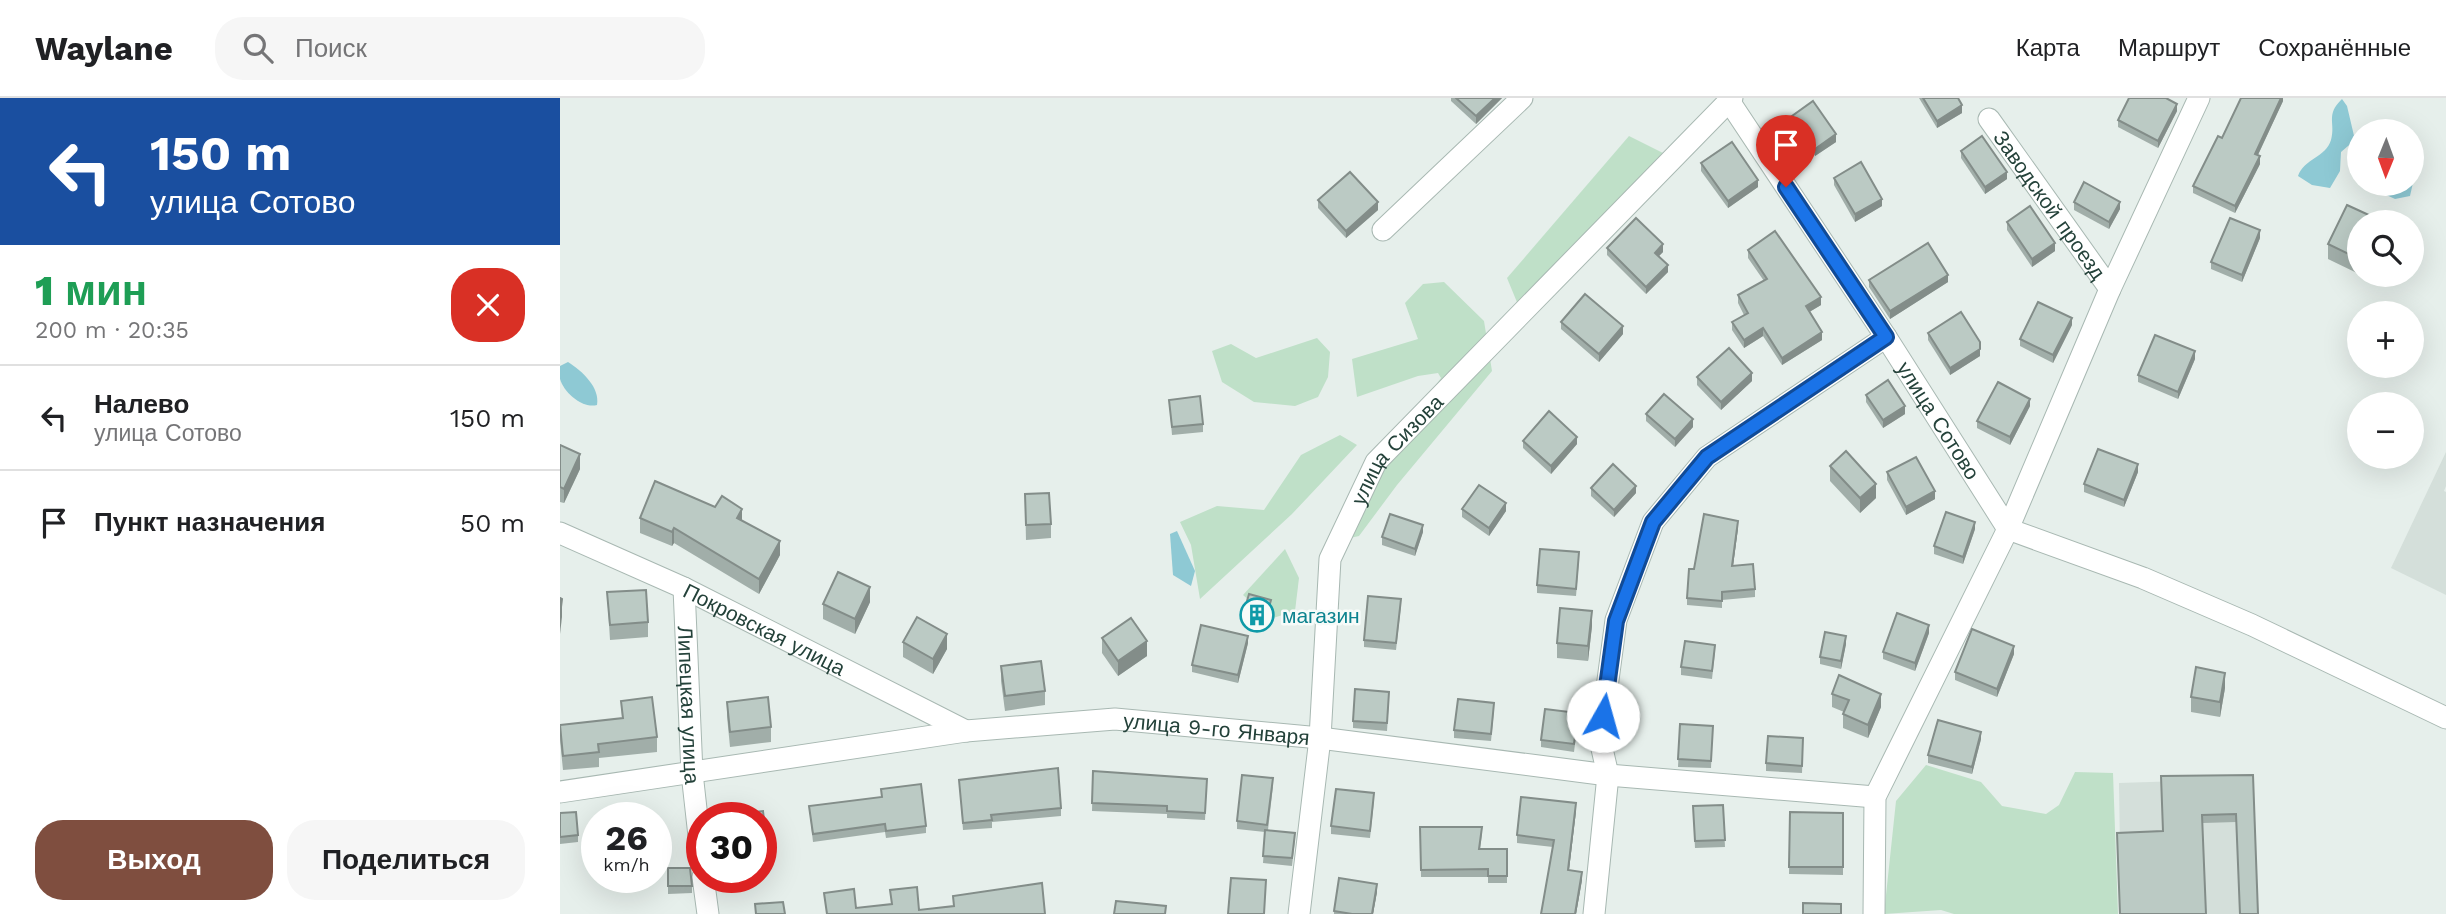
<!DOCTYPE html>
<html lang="ru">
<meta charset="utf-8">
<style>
:root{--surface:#fff;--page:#f6f6f6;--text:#202124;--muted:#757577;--line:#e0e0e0;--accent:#7f4e3f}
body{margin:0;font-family:"Work Sans",sans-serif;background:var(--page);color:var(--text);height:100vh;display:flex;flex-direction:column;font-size:26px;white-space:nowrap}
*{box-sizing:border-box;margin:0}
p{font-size:23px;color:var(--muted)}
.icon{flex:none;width:38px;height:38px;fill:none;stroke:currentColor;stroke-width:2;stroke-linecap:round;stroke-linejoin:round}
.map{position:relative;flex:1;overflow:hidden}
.panel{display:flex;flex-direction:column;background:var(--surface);width:560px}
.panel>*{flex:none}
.guide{background:#1a4fa0;color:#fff;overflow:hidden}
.needle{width:46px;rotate:181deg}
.fabs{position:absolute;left:1787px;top:21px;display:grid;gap:14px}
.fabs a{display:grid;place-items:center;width:77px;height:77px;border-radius:50%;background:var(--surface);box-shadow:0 7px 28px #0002;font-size:35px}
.speed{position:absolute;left:21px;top:704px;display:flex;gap:14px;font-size:35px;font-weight:700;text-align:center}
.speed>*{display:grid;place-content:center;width:91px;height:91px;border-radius:50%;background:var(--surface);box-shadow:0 7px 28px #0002;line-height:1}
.speed small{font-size:18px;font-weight:400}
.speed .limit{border:10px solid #d22;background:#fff;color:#111}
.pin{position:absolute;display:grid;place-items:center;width:60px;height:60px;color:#fff;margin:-72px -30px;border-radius:50% 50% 50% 0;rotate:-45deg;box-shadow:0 0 7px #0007}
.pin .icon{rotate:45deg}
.me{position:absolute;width:77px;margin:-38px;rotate:7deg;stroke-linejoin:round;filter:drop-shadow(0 0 5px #0008)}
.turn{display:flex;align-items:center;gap:24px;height:147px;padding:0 35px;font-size:32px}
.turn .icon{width:91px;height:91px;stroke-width:2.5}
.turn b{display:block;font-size:49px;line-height:60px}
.round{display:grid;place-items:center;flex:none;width:74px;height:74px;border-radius:28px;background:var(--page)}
.overview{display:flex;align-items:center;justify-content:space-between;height:119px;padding:0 35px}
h1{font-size:42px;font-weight:800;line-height:52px;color:#1e9e55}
.button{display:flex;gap:14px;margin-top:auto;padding:14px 35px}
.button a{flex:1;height:80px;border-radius:28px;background:var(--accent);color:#fff;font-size:28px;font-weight:800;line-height:80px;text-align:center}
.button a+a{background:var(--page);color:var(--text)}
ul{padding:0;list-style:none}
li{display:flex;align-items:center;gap:21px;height:105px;padding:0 35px;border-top:2px solid var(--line)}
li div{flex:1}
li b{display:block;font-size:26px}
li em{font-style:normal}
header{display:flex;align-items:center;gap:42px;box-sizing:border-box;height:98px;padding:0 35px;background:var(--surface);border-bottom:2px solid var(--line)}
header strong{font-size:33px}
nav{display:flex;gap:38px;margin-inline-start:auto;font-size:24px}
.search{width:490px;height:63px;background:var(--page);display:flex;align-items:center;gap:18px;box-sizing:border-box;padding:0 24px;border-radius:28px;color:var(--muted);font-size:26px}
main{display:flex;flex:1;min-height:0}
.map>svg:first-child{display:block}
.built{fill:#d4dfda}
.green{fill:#bfe0c8}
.water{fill:#8ec9d4}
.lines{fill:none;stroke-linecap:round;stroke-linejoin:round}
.minor-casing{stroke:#a8b8b2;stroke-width:23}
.minor{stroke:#fff;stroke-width:21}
.wall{fill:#a1aea9}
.shaded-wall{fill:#838d89}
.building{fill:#bbcac4;stroke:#838d89;stroke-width:2}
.route-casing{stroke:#114b97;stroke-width:18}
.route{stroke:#1a73e8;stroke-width:12}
.labels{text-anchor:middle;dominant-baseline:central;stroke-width:5;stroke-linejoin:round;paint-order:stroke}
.street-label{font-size:21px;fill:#24423a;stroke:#f7fbf9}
.culture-label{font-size:21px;fill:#0d838f;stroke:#f7fbf9;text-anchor:start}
</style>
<header>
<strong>Waylane</strong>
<div class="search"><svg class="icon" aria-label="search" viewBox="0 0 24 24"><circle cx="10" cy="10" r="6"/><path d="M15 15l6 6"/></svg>Поиск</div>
<nav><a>Карта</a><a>Маршрут</a><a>Сохранённые</a></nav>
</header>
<main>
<section class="panel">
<div class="guide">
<div class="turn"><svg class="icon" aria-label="left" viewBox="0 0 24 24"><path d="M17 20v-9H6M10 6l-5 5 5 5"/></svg><div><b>150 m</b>улица Сотово</div></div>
</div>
<div class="overview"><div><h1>1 мин</h1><p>200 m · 20:35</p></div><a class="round" style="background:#d93025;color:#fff"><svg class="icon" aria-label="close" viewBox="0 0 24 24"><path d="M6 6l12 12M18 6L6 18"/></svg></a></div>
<ul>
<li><svg class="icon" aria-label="left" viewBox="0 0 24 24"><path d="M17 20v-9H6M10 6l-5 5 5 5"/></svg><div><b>Налево</b><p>улица Сотово</p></div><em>150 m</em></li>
<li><svg class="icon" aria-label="arrive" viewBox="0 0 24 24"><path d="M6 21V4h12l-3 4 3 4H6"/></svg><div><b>Пункт назначения</b></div><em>50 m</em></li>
</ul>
<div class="button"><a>Выход</a><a>Поделиться</a></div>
</section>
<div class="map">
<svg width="1886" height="816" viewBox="0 0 1886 816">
<rect width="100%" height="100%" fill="#e6efeb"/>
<g class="built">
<path d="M1886,354v34l-2,5 2,1v103l-55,-27z"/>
<path d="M1682,681l6,135h-127l-2,-131z"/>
</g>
<g class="green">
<path d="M1069,38l36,18 -146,153 -12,-29z"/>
<path d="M884,184l40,39 8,50 -95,114 -38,51 -9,2 23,-64 68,-96 -3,-5 -20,3 -61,21 -5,-38 66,-20 -13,-36 18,-19z"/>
<path d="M757,240l13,14 -2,25 -10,20 -23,9 -41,-4 -32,-20 -10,-31 19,-7 25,14z"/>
<path d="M780,337l17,10 -65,69 -92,85 -9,-54 -11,-23 37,-16 47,4 37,-55z"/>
<path d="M725,451l14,29 -4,33 -25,8 -27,-24z"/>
<path d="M1366,667l55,17 21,24 44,8 13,-9 16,-33 38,1 5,141h-164l-13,-4 -57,4 12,-113z"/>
</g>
<g class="water">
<path d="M1782,1l5,7 8,34 -14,12 -1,19 -10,17 -18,-3 -14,-9c6,-17 28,-19 33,-36 5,-17 -6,-25 11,-41z"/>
<path d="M1852,48l2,1 3,18 -7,31 -15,3 -15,-7v-8h32z"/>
<path d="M8,264c14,9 32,25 29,43 -14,4 -33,-12 -37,-26 0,-4 0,-8 0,-13z"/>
<path d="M617,433l18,40 -4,15 -18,-11 -3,-41z"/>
</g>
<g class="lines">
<defs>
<g id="minor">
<path id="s1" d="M1169,3l157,236 122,192 135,49 109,47 194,93"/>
<path id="s2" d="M1429,21l121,170"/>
<path d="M823,132l139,-132"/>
<path id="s3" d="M0,435l124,55 282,143"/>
<path id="s4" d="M124,490l8,185 10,90"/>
<path id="s5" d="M0,694l406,-61 149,-12 205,19 288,37 267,22"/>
<path d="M143,779l5,37"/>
<path id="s6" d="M739,816l21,-176 10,-179 46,-97 356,-364"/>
<path d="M1034,816l14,-139 -8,-35 16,-120 37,-98 54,-65 179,-120"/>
<path d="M1314,816l1,-117 133,-268 102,-240 89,-191"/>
</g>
</defs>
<use href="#minor" class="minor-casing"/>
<use href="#minor" class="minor"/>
</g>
<g class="wall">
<path d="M891,0h51l-26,26 -25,-23z"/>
<path d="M1359,0h39l4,15 -25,15z"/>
<path d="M1723,0v3l-25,54 2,9 -25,49 -42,-20v-7l29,-48z"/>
<path d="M1617,13l-19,37 -40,-21v-7z"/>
<path d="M1232,18l44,26 -21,14 -23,-33z"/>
<path d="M1401,53l46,28 -22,15 -24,-36z"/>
<path d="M1141,65l57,24 -30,21 -27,-37z"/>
<path d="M1274,80l48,28 -27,16 -21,-37z"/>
<path d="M758,102l60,10 -32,28 -28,-30z"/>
<path d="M1514,104l46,7 -11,20 -35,-19z"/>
<path d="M1447,124l48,29 -23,16 -25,-37z"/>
<path d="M1799,124v52l-31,-15v-15z"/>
<path d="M1700,140l-18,44 -31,-13v-7z"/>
<path d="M1047,150l56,4 -4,4 9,16 -22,22 -39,-39z"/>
<path d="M1188,152l73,55 -12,7 13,28 -40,25 -19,-29 -19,12 -12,-18v-8l12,-7 -6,-12v-8l26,-14 -16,-23z"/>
<path d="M1309,182l79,2 -58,37 -21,-32z"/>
<path d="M1001,224l62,12 -24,28 -38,-33z"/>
<path d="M1512,227l-19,38 -33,-17v-7z"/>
<path d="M1368,235l52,23 -30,19 -22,-35z"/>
<path d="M1635,261l-17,40 -40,-17v-7z"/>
<path d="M1137,279l55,4 -31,29 -24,-25z"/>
<path d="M1306,297l39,19 -22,14 -17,-26z"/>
<path d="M609,302l34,24v8l-31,3z"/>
<path d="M1470,308l-20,39 -33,-17v-7z"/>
<path d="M1086,316l47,13 -18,20 -29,-26z"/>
<path d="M963,343l54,3 -26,30 -28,-26z"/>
<path d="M0,347l20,24 -16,34 -4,-1z"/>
<path d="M1270,368l46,32 -16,15 -30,-32z"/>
<path d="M1327,374l48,27 -29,16 -19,-35z"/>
<path d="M1578,374l-14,35 -40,-15v-8z"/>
<path d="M1031,390l45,5 -22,24 -23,-21z"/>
<path d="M465,396l26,30v14l-25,2z"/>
<path d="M902,411l44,2 -17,25 -27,-19z"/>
<path d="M80,420l102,2 38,35 -21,39 -85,-51 -2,3 -32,-13z"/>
<path d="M1178,430l-5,38 22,23v8l-33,3v8l-35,-3v-7l7,-29z"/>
<path d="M1415,431l-12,35 -29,-10v-8z"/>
<path d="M863,434l-8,24 -33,-11v-8z"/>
<path d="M1019,462l-3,36 -39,-3v-8z"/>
<path d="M47,494l41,30v15l-38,3z"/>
<path d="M310,504l-15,32 -32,-15v-15z"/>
<path d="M841,508l-5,44 -32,-3v-7z"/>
<path d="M711,510l-6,21 -22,-7v-7z"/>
<path d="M1032,528l-4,35 -31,-3v-15z"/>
<path d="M1369,535l-14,38 -32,-12v-7z"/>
<path d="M542,540l45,18 -29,20 -16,-23z"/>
<path d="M343,544l44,7 -14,25 -30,-17z"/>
<path d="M688,545l-10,40 -46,-11v-7z"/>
<path d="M1286,546l-5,25 -21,-5v-7z"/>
<path d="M1155,554l-3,27 -31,-4v-8z"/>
<path d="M1454,556l-17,43 -42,-17v-8z"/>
<path d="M441,568l44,25v14l-40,6 -4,-30z"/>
<path d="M1665,590l-5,29 -29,-5v-15z"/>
<path d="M1272,596l49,13 -13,31 -25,-10v-14l1,-2 -12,-5z"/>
<path d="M829,601l-2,32 -34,-3v-7z"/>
<path d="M61,603l36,36v15l-58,6v9l-36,3 -3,-30v-15l62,-7z"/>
<path d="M167,604l44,25v15l-41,5 -3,-31z"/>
<path d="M934,612l-3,31 -37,-3v-8z"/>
<path d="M1018,622l-4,32 -33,-5v-7z"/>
<path d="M1120,626l33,2 -2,42 -33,-1z"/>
<path d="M1421,641l-9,35 -44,-11v-8z"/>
<path d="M1243,648l-1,27 -36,-2v-8z"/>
<path d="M533,673l114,8 -2,41 -38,-2v-4l-75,-3z"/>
<path d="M1693,677l-17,47 -33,1 -41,8z"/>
<path d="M399,682l102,28v8l-69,6v6l-29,2z"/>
<path d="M713,688l-5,44 27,10 -3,26 -29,-3 2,-31 -28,-3v-8z"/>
<path d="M321,691l45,37v7l-40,5 -1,-6 -72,10 -4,-36 72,-9z"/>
<path d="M814,703l-4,37 -39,-4v-8z"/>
<path d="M1163,707l2,42 -30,1 -2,-42z"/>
<path d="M1016,713l-7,59 13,10 -6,34h-35l12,-67 -36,-4v-8z"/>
<path d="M1230,714l53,1v62l-54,-1z"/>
<path d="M0,715l18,22v7l-18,2z"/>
<path d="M201,719l7,38v7l-7,1z"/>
<path d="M860,729l62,7 -2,15h27v34h-19v-6h-67z"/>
<path d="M108,770l24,18v7l-24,1z"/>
<path d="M817,794l-4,22h-39v-3z"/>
</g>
<g class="shaded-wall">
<path d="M935,0h7l-26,26v-8z"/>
<path d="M1721,0h2v3l-28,60v-7z"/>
<path d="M1617,6v7l-19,37v-7z"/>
<path d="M1402,7v8l-25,15v-7z"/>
<path d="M1276,36v8l-21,14v-7z"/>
<path d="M1700,58v8l-25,49v-7z"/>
<path d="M1447,74v7l-22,15v-7z"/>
<path d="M1198,82v7l-30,21v-7z"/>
<path d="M1322,101v7l-27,16v-8z"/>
<path d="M818,104v8l-32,28v-7z"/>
<path d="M1560,104v7l-11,20v-7z"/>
<path d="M1700,132v8l-18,44v-7z"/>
<path d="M1495,145v8l-23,16v-8z"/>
<path d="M1103,146v8l-8,8v-7z"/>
<path d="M1108,167v7l-22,22v-7z"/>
<path d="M1388,177v7l-58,37v-8z"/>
<path d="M1261,199v8l-15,9v-8z"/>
<path d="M1512,220v7l-19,38v-8z"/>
<path d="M1063,228v8l-24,28v-8z"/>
<path d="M1203,230v8l-19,12v-8z"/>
<path d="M1262,234v8l-40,25v-7z"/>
<path d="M1420,251v7l-30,19v-7z"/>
<path d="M1635,253v8l-17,40v-7z"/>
<path d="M1192,275v8l-31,29v-8z"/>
<path d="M1470,301v7l-20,39v-8z"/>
<path d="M1345,308v8l-22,14v-8z"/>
<path d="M1133,321v8l-18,20v-8z"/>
<path d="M1017,339v7l-26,30v-8z"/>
<path d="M20,356v15l-16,34v-14z"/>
<path d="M1578,366v8l-14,35v-7z"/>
<path d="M1316,386v14l-16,15v-15z"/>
<path d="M1076,388v7l-22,24v-7z"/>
<path d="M1375,393v8l-29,16v-8z"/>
<path d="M946,405v8l-17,25v-8z"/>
<path d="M182,411v15l-5,-6z"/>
<path d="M1178,423v7l-6,45v-7z"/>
<path d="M1415,424v7l-12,35v-7z"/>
<path d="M863,427v7l-8,24v-7z"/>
<path d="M114,430v15l-2,3v-14z"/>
<path d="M220,443v14l-21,39v-15z"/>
<path d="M310,489v15l-15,32v-15z"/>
<path d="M2,501v18l-2,17v-19z"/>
<path d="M711,502v8l-6,21v-8z"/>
<path d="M1032,513v15l-4,35v-15z"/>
<path d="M1369,527v8l-14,38v-8z"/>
<path d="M387,536v15l-14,25v-15z"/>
<path d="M688,538v7l-10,40v-8z"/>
<path d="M1286,538v8l-5,25v-8z"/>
<path d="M587,543v15l-29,20v-15z"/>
<path d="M1454,548v8l-17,43v-8z"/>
<path d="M1665,575v15l-5,29v-15z"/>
<path d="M1321,596v13l-13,31v-13z"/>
<path d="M1421,634v7l-9,35v-7z"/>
<path d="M1016,705v8l-8,67v-8z"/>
<path d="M1022,774v8l-6,34h-1z"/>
<path d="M817,786v8l-4,22h-1z"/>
</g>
<g class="building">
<path d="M896,0h39l-19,18z"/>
<path d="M1363,0h35l4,7 -25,16z"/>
<path d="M1569,0h37l11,6 -19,37 -40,-21z"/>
<path d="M1681,0h40l-26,56 5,2 -25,50 -42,-20 25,-50 4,2z"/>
<path d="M1253,3l23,33 -21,15 -23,-33z"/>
<path d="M1422,38l25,36 -22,15 -24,-36z"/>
<path d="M1172,44l26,38 -30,21 -27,-38z"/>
<path d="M1301,64l21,37 -27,15 -21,-36z"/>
<path d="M790,74l28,30 -32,29 -28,-31z"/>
<path d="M1524,84l36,20 -11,20 -35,-20z"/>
<path d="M1787,107l37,17h-25v37l-31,-15z"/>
<path d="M1470,108l25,37 -23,16 -25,-37z"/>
<path d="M1076,120l27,26 -8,9 13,12 -22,22 -39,-39z"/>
<path d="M1670,120l30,12 -18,45 -31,-13z"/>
<path d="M1215,133l46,66 -15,9 16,26 -40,26 -19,-30 -19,12 -12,-18 16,-9 -10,-18 29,-16 -19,-29z"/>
<path d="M1368,145l20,32 -58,36 -21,-31z"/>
<path d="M1025,196l38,32 -24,28 -38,-32z"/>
<path d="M1478,204l34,16 -19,37 -33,-16z"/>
<path d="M1401,214l19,30v7l-30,19 -22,-35z"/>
<path d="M1595,237l40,16 -17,41 -40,-17z"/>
<path d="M1169,250l23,25 -31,29 -24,-25z"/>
<path d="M1328,282l17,26 -22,14 -17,-25z"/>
<path d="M1438,284l32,17 -20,38 -33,-16z"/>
<path d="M1104,296l29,25 -18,20 -29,-25z"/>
<path d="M640,298l3,28 -31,3 -3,-27z"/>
<path d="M989,313l28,26 -26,29 -28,-25z"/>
<path d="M0,347l20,9 -16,35 -4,-2z"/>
<path d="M1538,351l40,15 -14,36 -40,-16z"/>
<path d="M1286,353l30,33 -16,14 -30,-32z"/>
<path d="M1356,359l19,34 -29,16 -19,-35z"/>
<path d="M1053,366l23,22 -22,24 -23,-22z"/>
<path d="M95,383l60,26 7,-11 20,13 -5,9 43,23 -21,38 -85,-51 -2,4 -32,-14z"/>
<path d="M919,387l27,18 -17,25 -27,-19z"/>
<path d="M489,395l2,31 -25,1 -1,-31z"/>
<path d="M1386,414l29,10 -12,35 -29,-11z"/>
<path d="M830,416l33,11 -8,24 -33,-12z"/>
<path d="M1144,416l34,7 -6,45 21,-2 2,25 -33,3v9l-35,-3 2,-29h5z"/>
<path d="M980,451l39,3 -3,37 -39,-4z"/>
<path d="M278,474l32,15 -15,32 -32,-15z"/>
<path d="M86,492l2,32 -38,3 -3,-33z"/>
<path d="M689,496l22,6 -6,21 -22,-6z"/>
<path d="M808,498l33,3 -5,44 -32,-3z"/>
<path d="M0,500l2,1 -2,16z"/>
<path d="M1000,510l32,3 -4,35 -31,-3z"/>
<path d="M1337,515l32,12 -14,38 -32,-11z"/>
<path d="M357,519l30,17 -14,25 -30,-17z"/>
<path d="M571,520l16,23 -29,20 -16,-23z"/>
<path d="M641,527l47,11 -10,39 -46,-10z"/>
<path d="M1412,531l42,17 -17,43 -42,-17z"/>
<path d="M1265,534l21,4 -5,25 -21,-4z"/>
<path d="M1125,543l30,4 -3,26 -31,-4z"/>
<path d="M481,563l4,30 -40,5 -4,-30z"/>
<path d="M1636,569l29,6 -5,29 -29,-5z"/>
<path d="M1279,577l42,19 -13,31 -25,-11 6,-14 -17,-6z"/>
<path d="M795,591l34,3 -2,31 -34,-2z"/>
<path d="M92,599l5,40 -59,7 1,8 -36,4 -3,-31 63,-7 -2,-17z"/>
<path d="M208,599l3,30 -41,5 -3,-30z"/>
<path d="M898,601l36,4 -3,31 -37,-4z"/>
<path d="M985,611l33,4 -4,31 -33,-4z"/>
<path d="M1378,622l43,12 -9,35 -44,-12z"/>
<path d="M1120,626l33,2 -2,35 -33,-2z"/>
<path d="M1208,638l35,2 -1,28 -36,-3z"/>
<path d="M498,670l3,40 -70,7 1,5 -29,3 -4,-43z"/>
<path d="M533,673l114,8 -2,34 -38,-2v-5l-75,-3z"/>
<path d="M682,677l31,3 -6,47 -30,-4z"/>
<path d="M1693,677l5,139h-18l-4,-100 -34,1 4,99h-86l-3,-81 46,-2 -2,-55z"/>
<path d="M361,686l5,42 -40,5 -1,-7 -72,10 -4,-28 73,-9 -1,-8z"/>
<path d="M776,691l38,4 -4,38 -39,-5z"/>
<path d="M961,699l55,6 -8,67 14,2 -7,42h-34l13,-74 -37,-5z"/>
<path d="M1163,707l2,35 -30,1 -2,-35z"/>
<path d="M203,713l5,44 -7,1v-39h-34v-2z"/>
<path d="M16,714l2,23 -18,2v-24z"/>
<path d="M1230,714l53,1v54h-54z"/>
<path d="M860,729h62l-3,22h28v27h-19v-7l-67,1z"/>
<path d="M705,732l30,3 -3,25 -29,-2z"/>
<path d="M108,770h22l2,18h-24z"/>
<path d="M671,780l35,2 -2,34h-36z"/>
<path d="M779,780l38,6 -5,30h-20l-18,-3z"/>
<path d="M482,785l3,31h-218l-3,-21 30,-4 2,19 36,-4 -2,-14 27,-3 2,23 35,-4 -1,-10z"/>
<path d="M556,803l50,5 -1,8h-51z"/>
<path d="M223,804l2,12h-29l-1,-10z"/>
<path d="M1243,805l38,1v10h-38z"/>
</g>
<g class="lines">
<defs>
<path id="route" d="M1043,618l13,-95 37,-99 54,-65 179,-120 -100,-150"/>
</defs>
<use href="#route" class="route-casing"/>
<use href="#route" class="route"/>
</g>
<defs>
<symbol id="building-ring" viewBox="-11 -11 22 22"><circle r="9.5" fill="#f7fbf9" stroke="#0f9aa8" stroke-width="1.5"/><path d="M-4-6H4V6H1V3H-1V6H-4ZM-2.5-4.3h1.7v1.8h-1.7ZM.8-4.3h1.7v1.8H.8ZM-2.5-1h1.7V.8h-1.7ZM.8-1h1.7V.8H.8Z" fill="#0f9aa8"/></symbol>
</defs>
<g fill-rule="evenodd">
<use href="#building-ring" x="678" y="498" width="38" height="38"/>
</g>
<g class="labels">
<g class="street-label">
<text stroke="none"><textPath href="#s2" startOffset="105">Заводской проезд</textPath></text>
<text stroke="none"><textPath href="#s1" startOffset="382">улица Сотово</textPath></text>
<text stroke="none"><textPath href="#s6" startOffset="486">улица Сизова</textPath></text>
<text stroke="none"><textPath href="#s3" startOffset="226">Покровская улица</textPath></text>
<text stroke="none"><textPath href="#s4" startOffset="117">Липецкая улица</textPath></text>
<text stroke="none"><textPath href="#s5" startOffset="662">улица 9-го Января</textPath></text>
</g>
<g class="culture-label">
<text x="722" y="517">магазин</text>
</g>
</g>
</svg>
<div class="fabs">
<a><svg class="needle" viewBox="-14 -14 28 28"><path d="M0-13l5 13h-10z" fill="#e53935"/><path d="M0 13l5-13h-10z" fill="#757577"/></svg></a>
<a><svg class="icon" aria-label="search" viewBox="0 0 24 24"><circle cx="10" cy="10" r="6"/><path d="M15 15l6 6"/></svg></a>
<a>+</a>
<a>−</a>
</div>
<div class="speed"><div>26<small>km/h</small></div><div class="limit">30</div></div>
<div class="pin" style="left:1226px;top:89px;background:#d93025"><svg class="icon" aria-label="arrive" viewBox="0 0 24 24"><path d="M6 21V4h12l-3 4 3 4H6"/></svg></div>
<svg class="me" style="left:1043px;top:618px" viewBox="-20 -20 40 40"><circle r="19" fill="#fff"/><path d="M0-13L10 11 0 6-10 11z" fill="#1a73e8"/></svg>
</div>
</main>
